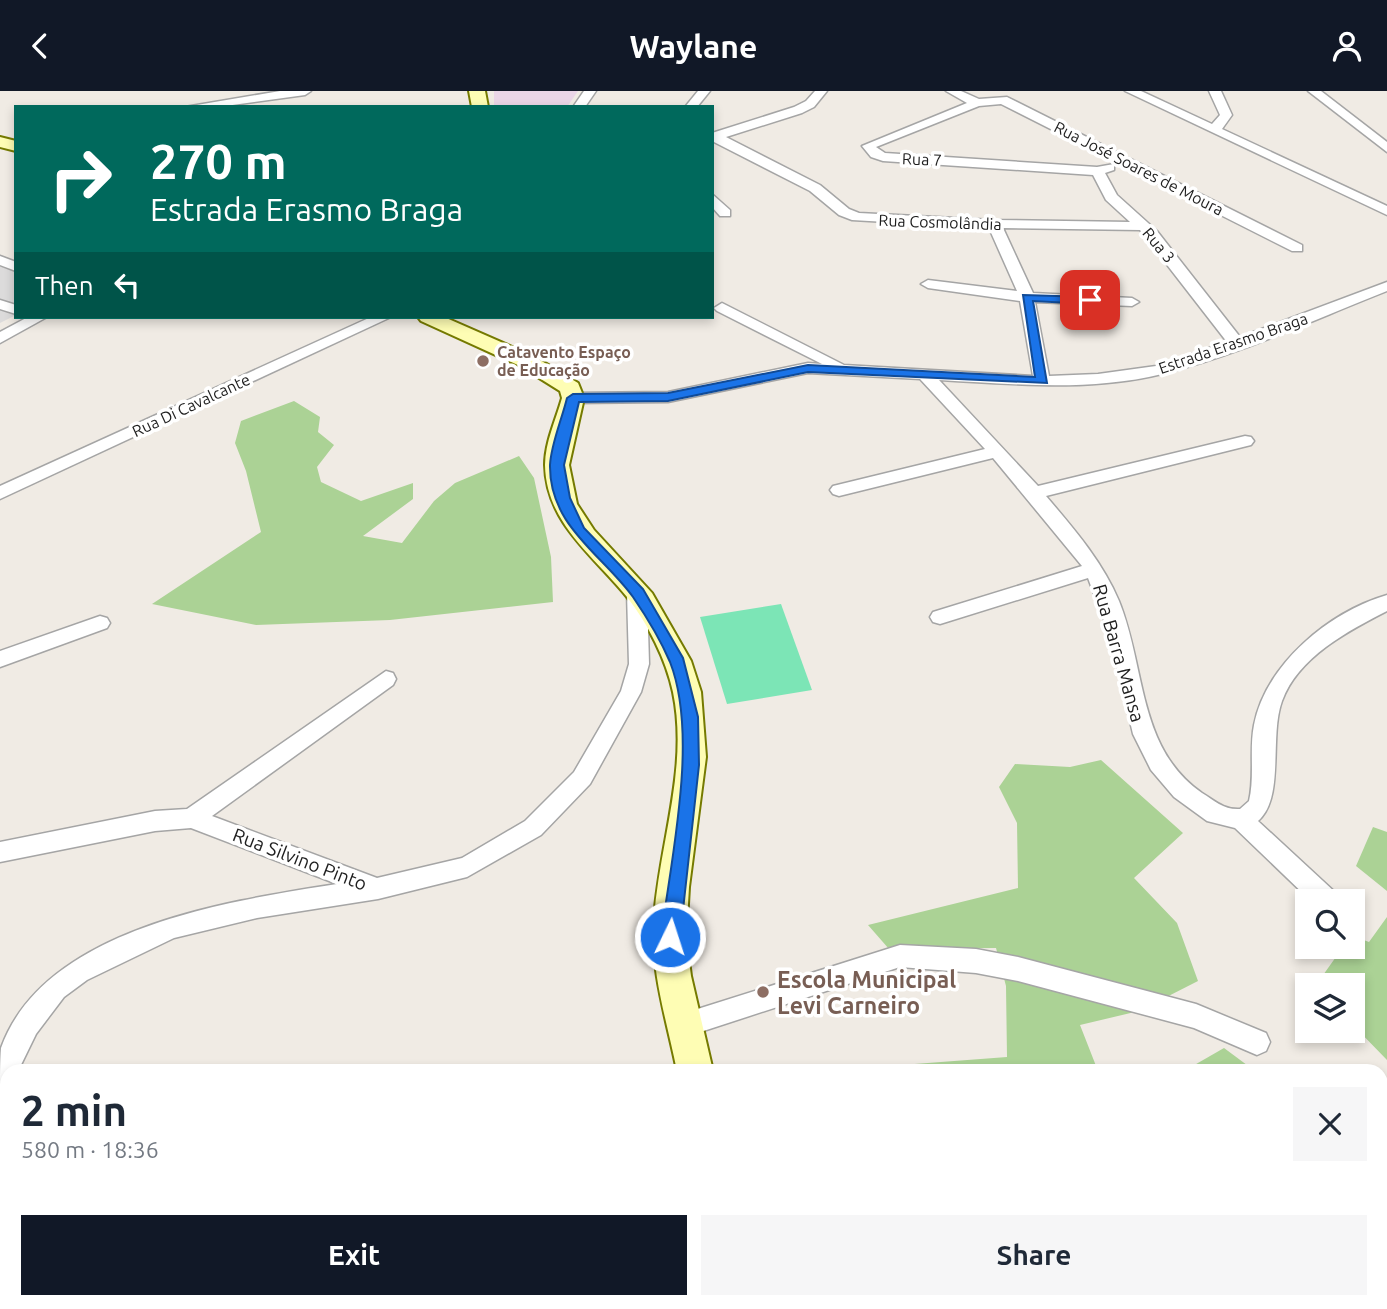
<!DOCTYPE html>
<meta charset="utf-8">
<style>
:root{--surface:#fff;--page:#f6f6f7;--text:#1f2937;--muted:#747a83;--accent:#111827}
body{margin:0;font-family:Ubuntu,sans-serif;background:var(--page);color:var(--text);height:100vh;display:flex;flex-direction:column;font-size:26px;white-space:nowrap}
*{box-sizing:border-box;margin:0}
p{font-size:23px;color:var(--muted)}
.icon{flex:none;width:38px;height:38px;fill:none;stroke:currentColor;stroke-width:2;stroke-linecap:round;stroke-linejoin:round}
.map{position:relative;flex:1;overflow:hidden}
.sheet{position:absolute;left:0px;top:973px;width:1388px;height:245px;display:flex;flex-direction:column;background:var(--surface);border-radius:21px 21px 0 0;box-shadow:0 4px 10px #0003}
.sheet>*{flex:none}
.banner{position:absolute;left:14px;top:14px;width:700px;height:214px;border-radius:0px;box-shadow:0 4px 10px #0003;background:#00695c;color:#fff;overflow:hidden}
.tools{position:absolute;left:1295px;top:798px;display:grid;gap:14px}
.tools a{display:grid;place-items:center;width:70px;height:70px;border-radius:0px;background:var(--surface);box-shadow:0 4px 10px #0003;font-size:35px}
.pin{position:absolute;display:grid;place-items:center;width:60px;height:60px;color:#fff;margin:-30px;border-radius:14px;box-shadow:0 4px 10px #0006}
.me{position:absolute;width:77px;margin:-38px;rotate:4deg;stroke-linejoin:round;filter:drop-shadow(0 0 5px #0008)}
.turn{display:flex;align-items:center;gap:24px;height:147px;padding:0 21px;font-size:32px}
.turn .icon{width:91px;height:91px;stroke-width:2.5}
.turn b{display:block;font-size:49px;line-height:60px}
.then{display:flex;align-items:center;height:66px;padding:0 21px;background:#0003;gap:14px;font-size:26px}
.round{display:grid;place-items:center;flex:none;width:74px;height:74px;border-radius:0px;background:var(--page)}
.headline{display:flex;align-items:center;justify-content:space-between;height:119px;padding:0 21px}
h1{font-size:42px;font-weight:700;line-height:52px}
.button{display:flex;gap:14px;margin-top:auto;padding:14px 21px}
.button a{flex:1;height:80px;border-radius:0px;background:var(--accent);color:#fff;font-size:28px;font-weight:700;line-height:80px;text-align:center}
.button a+a{background:var(--page);color:var(--text)}
header{display:flex;justify-content:space-between;align-items:center;height:91px;padding:0 21px;background:var(--accent);color:#fff;font-size:32px;font-weight:700}
.map>svg:first-child{display:block}
.residential{fill:#dcdbdb}
.industrial{fill:#ead5e7}
.forest{fill:#abd295}
.pitch{fill:#7ce5b6}
.lines{fill:none;stroke-linecap:round;stroke-linejoin:round}
.street-casing{stroke:#a5a5a5;stroke-width:3}
.secondary-casing{stroke:#757a00;stroke-width:4}
.street{fill:#fff;fill-rule:evenodd}
.secondary{fill:#fefdb4;fill-rule:evenodd}
.route{fill:#1a73e8;stroke:#114b97;stroke-width:2}
.education-dot{fill:#8d6e63;stroke:#fff;stroke-width:2.5}
.labels{text-anchor:middle;dominant-baseline:central;stroke-width:7;stroke-linejoin:round;paint-order:stroke}
.far-street-label{font-size:16px;fill:#1e1e1e;stroke:#fff}
.far-education-label{font-size:16px;font-weight:bold;fill:#785e54;stroke:#fff;text-anchor:start}
.street-label{font-size:19px;fill:#1e1e1e;stroke:#fff}
.near-education-label{font-size:23px;font-weight:bold;fill:#785e54;stroke:#fff;text-anchor:start}
</style>
<header><svg class="icon" aria-label="back" viewBox="0 0 24 24"><path d="M15 5l-7 7 7 7"/></svg>Waylane<svg class="icon" aria-label="person" viewBox="0 0 24 24"><circle cx="12" cy="8" r="4"/><path d="M4 21q1-7 8-7t8 7"/></svg></header>
<div class="map">
<svg width="1387" height="1218" viewBox="0 0 1387 1218">
<rect width="100%" height="100%" fill="#f0ebe4"/>
<path class="residential" d="M0,175l16,6v43l-16,8z"/>
<path class="industrial" d="M494,0h84l-11,16h-73z"/>
<g class="forest">
<path d="M294,310l26,16 -2,15 16,13 -17,22 4,15 40,19 52,-18v16l-50,37 39,7 32,-42 21,-18 64,-27 15,22 17,79 2,45 -163,18 -134,5 -104,-21 109,-72 -15,-61 -11,-28 6,-22z"/>
<path d="M1101,669l82,73 -49,45 43,45 21,58 -59,30 -59,14 18,46h-276l185,-14 -1,-71 -10,-38 -107,1 -21,-24 150,-37 -1,-65 -18,-36 16,-23 55,3z"/>
<path d="M1373,736l14,5v59l-31,-25z"/>
<path d="M1387,826v143l-34,-35v-40h-37l27,-38h10v-11l16,6z"/>
<path d="M1224,957l31,23h-71z"/>
<path d="M1381,1007l6,5v206h-459l-2,-7h455z"/>
</g>
<path class="pitch" d="M781,513l31,86 -85,14 -27,-87z"/>
<g class="lines">
<defs>
<g id="street">
<path d="M280,0h31l-6,4 -87,12h-33z"/>
<path d="M584,0h12l-11,16h-12z"/>
<path d="M698,0h12l-13,16h-12z"/>
<path d="M815,0h12l-13,16 -12,6 -76,24 94,48 29,24 10,4 135,7 136,2 -24,-22 -13,-25 -210,-14 -12,-4 -9,-11 105,-43 -21,-12h15l18,8 28,-2 295,148v6h-10l-291,-147 -22,2 -103,41 9,6 212,14 17,-3v6l-9,3 12,22 40,36 83,106 147,-55v9c-74,29 -148,64 -225,83 -73,18 -149,10 -223,6l99,106 207,-50 6,1 3,4 -3,4 -205,51c28,33 56,65 73,105 27,66 18,147 83,192 13,8 22,17 38,16l9,-8c6,-25 0,-51 5,-76 12,-61 75,-113 133,-130v16c-39,20 -89,46 -105,90 -13,35 3,97 -24,120l78,72 3,8h-28l-76,-73 -28,-7 -33,-24 -23,-27 -18,-36 -23,-97 -22,-59 -148,46 -7,-2 -3,-5 3,-5 149,-46 -89,-108 -154,38 -6,-2 -3,-4 3,-4 152,-37 -65,-70 -112,-6 -140,29 -95,1 -8,-5 8,-5 95,-1 140,-29 14,1 -105,-53 -3,-3 8,-5 122,62 189,11 -13,-75 -92,-13 -7,-4 7,-4 89,11 -28,-63 -137,-8 -13,-5 -29,-24 -98,-50v-8l82,-26 12,-6zM1003,137l137,2 87,112 -71,24 -58,8 -49,2 -14,-74 97,4 7,-4 -7,-4 -99,-5z"/>
<path d="M1125,0h16l71,33 8,-9 -11,-24h12l11,24 -10,14 165,77v9z"/>
<path d="M1308,0h13l66,51v10z"/>
<path d="M712,103l18,16v6h-10l-8,-9z"/>
<path d="M0,165l16,6v9l-16,-6z"/>
<path d="M0,209l16,5v9l-16,-5z"/>
<path d="M28,226h19l-47,26v-11z"/>
<path d="M371,226h20l-391,182v-13z"/>
<path d="M637,495l10,7 2,71 -8,28 -51,92 -49,51 -74,42 -89,22 -121,19 -83,20 -87,42 -23,17 -28,37 -18,37h-11v17l-7,3c0,-13 0,-31 1,-43 43,-120 227,-147 336,-164l-146,-56 -36,3 -155,31v-20l155,-31 32,-2 199,-138 7,2 3,6 -3,6 -181,131 165,62 85,-20 63,-37 49,-49 47,-81 8,-27 -2,-71z"/>
<path d="M100,525l7,2 3,5 -3,5 -107,39v-16z"/>
<path d="M900,854l76,4 42,8 178,47 70,29 4,9 -4,9 -9,4 -63,-27 -176,-47 -42,-8 -76,-6 -215,70 -9,-3 -4,-9 4,-9 9,-3z"/>
<rect x="0" y="1067" width="7" height="28"/>
</g>
<g id="secondary">
<path d="M469,0h16l3,16h-16z"/>
<path d="M0,46l16,4v10l-16,-4z"/>
<path d="M418,226h26l91,40 43,26 6,15 -15,67 8,39 17,26 58,63 39,68 10,31 5,65 -17,130 -3,51 5,38 22,95h-36c-10,-50 -27,-101 -23,-152 5,-75 35,-151 19,-227 -7,-33 -25,-68 -46,-95 -33,-41 -81,-74 -82,-132 0,-23 11,-45 17,-67l-2,-7 -40,-25 -99,-45z"/>
<path d="M624,1211h41l-3,7h-41z"/>
</g>
</defs>
<use href="#street" class="street-casing"/>
<use href="#secondary" class="secondary-casing"/>
<use href="#street" class="street"/>
<use href="#secondary" class="secondary"/>
</g>
<path class="route" d="M1023,204l67,2 5,3 -5,4 -57,-3 14,82 -239,-11 -140,29 -89,1 -15,63 6,33 14,30 59,61 40,69 15,59 1,48 -19,172 -3,6 -7,2 -6,-2 -3,-6c10,-79 38,-201 9,-275 -9,-21 -24,-46 -37,-65 -31,-43 -84,-71 -83,-132 1,-21 12,-46 17,-67l6,-4 95,-1 140,-28 227,12z"/>
<g class="education-dot">
<circle cx="483" cy="270" r="7"/>
<circle cx="763" cy="901" r="7"/>
</g>
<g class="labels">
<g class="far-street-label">
<text transform="translate(922 68) rotate(2)">Rua 7</text>
<text transform="translate(1139 77) rotate(27)">Rua José Soares de Moura</text>
<text transform="translate(940 131) rotate(2)">Rua Cosmolândia</text>
<text transform="translate(1159 154) rotate(50)">Rua 3</text>
<text transform="translate(1233 252) rotate(-19)">Estrada Erasmo Braga</text>
<text transform="translate(191 314) rotate(-25)">Rua Di Cavalcante</text>
</g>
<g class="far-education-label">
<text x="497" y="261">Catavento Espaço<tspan x="497" dy="18">de Educação</tspan></text>
</g>
<g class="street-label">
<text transform="translate(1119 562) rotate(74)">Rua Barra Mansa</text>
<text transform="translate(300 768) rotate(21)">Rua Silvino Pinto</text>
</g>
<g class="near-education-label">
<text x="777" y="888">Escola Municipal<tspan x="777" dy="26">Levi Carneiro</tspan></text>
</g>
</g>
</svg>
<div class="tools">
<a><svg class="icon" aria-label="search" viewBox="0 0 24 24"><circle cx="10" cy="10" r="6"/><path d="M15 15l6 6"/></svg></a>
<a><svg class="icon" aria-label="layers" viewBox="0 0 24 24"><path d="M12 4l9 5-9 5-9-5zM3 14l9 5 9-5"/></svg></a>
</div>
<div class="pin" style="left:1090px;top:209px;background:#d93025"><svg class="icon" aria-label="arrive" viewBox="0 0 24 24"><path d="M6 21V4h12l-3 4 3 4H6"/></svg></div>
<svg class="me" style="left:670px;top:846px" viewBox="-20 -20 40 40"><circle r="17" fill="#1a73e8" stroke="#fff" stroke-width="3"/><path d="M0-11L8 9 0 5-8 9z" fill="#fff"/></svg>
<div class="banner">
<div class="turn"><svg class="icon" aria-label="right" viewBox="0 0 24 24"><path d="M7 20v-9h11M14 6l5 5-5 5"/></svg><div><b>270 m</b>Estrada Erasmo Braga</div></div>
<div class="then">Then<svg class="icon" aria-label="left" viewBox="0 0 24 24"><path d="M17 20v-9H6M10 6l-5 5 5 5"/></svg></div>
</div>
<section class="sheet">
<div class="headline"><div><h1>2 min</h1><p>580 m · 18:36</p></div><a class="round"><svg class="icon" aria-label="close" viewBox="0 0 24 24"><path d="M6 6l12 12M18 6L6 18"/></svg></a></div>
<div class="button"><a>Exit</a><a>Share</a></div>
</section>
</div>
